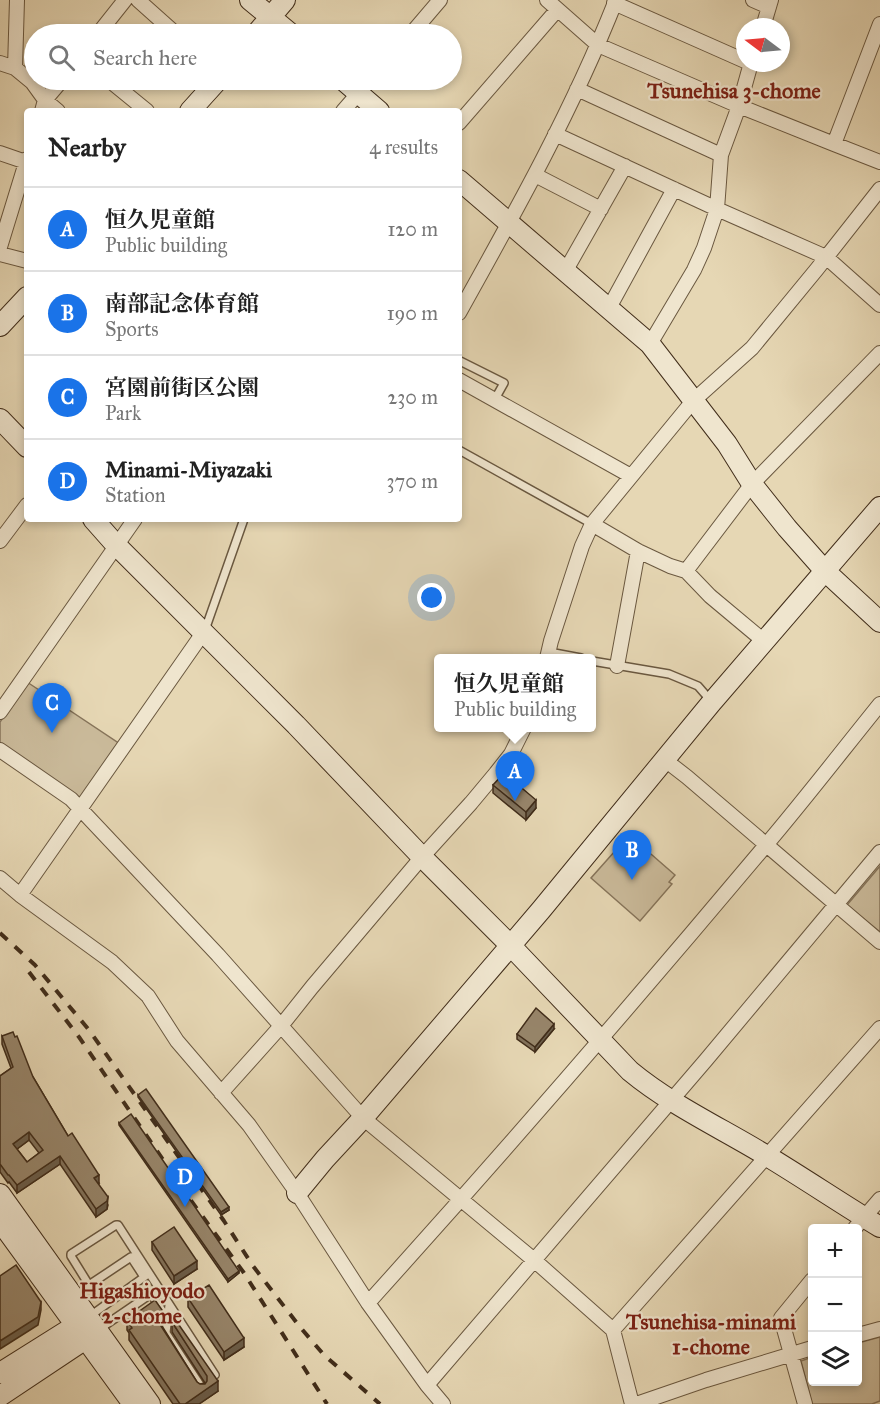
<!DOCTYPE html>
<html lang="en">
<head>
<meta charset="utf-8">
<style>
  :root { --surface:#fff; --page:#f2f2f2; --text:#222; --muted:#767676; --line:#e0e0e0; --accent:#1a73e8 }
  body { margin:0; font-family:"IM FELL Great Primer","Noto Serif JP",serif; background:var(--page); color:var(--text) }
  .controls { position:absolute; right:18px; bottom:18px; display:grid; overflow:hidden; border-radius:6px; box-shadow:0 3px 9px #0003 }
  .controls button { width:54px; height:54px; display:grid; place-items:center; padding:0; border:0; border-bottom:2px solid var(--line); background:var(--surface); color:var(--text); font:30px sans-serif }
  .compass { position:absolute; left:736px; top:18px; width:54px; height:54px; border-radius:50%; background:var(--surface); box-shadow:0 3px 9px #0003; rotate:286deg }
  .you { position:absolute; left:432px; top:598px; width:21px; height:21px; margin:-15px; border:4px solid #fff; border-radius:50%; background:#1a73e8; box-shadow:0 0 0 9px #1a73e833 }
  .badge { display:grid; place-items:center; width:39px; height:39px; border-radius:50%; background:var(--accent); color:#fff; font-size:20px; font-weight:700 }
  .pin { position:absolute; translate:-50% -50px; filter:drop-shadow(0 2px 3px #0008) }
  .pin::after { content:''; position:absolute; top:32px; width:21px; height:18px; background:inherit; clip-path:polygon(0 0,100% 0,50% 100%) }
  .popup { position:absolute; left:434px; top:654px; width:162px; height:78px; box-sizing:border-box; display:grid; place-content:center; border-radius:6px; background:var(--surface); filter:drop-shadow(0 2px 4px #0005); font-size:20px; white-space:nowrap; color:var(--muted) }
  .popup b { font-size:22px; color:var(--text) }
  .popup::after { content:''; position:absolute; left:50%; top:100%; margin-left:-12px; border:12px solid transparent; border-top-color:var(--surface) }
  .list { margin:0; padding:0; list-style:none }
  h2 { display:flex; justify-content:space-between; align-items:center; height:78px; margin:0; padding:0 24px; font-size:26px }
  h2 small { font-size:20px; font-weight:400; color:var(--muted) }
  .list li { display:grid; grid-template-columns:39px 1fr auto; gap:18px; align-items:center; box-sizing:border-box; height:84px; padding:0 24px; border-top:2px solid var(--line) }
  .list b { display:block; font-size:22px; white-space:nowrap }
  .list p { margin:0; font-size:20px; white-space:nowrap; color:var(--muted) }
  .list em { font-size:20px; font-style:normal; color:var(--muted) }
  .icon { flex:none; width:33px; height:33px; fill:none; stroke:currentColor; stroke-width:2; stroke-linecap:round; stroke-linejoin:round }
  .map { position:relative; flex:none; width:880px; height:1404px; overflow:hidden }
  .search { position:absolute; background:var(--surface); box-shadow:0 3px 9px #0003; left:24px; top:24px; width:438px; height:66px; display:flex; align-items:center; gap:15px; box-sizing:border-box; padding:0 21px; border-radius:33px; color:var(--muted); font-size:22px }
  .panel { position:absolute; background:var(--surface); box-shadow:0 3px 9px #0003; left:24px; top:108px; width:438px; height:414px; border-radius:6px }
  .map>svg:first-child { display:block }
  .green { fill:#caba9a; stroke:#86745a; stroke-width:1.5 }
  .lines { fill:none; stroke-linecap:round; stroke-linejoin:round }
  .lane-casing { stroke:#6a5840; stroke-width:10 }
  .street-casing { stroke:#6a5840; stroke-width:16 }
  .secondary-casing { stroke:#412d1a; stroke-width:22 }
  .lane { stroke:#efe5ce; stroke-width:7 }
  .street { stroke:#efe5ce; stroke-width:14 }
  .secondary { stroke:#efe5ce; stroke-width:20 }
  .rail { stroke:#412d1a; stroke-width:4; stroke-dasharray:10 10; stroke-linecap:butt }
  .wall { fill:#82725b; stroke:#412d1a; stroke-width:1.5; fill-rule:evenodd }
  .shaded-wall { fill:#6a5d4a; stroke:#412d1a; stroke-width:1.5 }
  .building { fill:#97856a; stroke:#412d1a; stroke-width:1.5; fill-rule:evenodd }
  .labels { text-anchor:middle; stroke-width:4.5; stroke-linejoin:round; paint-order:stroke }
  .neighbourhood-label { font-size:22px; font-weight:bold; fill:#7a1f14; stroke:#efe5ce }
</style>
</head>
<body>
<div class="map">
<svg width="880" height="1404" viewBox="0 0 880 1404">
  <rect width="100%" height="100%" fill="#e6d7b4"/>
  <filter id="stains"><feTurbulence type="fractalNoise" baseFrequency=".00333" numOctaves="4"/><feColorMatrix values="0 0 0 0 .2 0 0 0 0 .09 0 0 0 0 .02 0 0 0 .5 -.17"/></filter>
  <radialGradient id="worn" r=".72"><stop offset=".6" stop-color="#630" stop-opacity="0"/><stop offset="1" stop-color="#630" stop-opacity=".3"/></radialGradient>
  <path class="green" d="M27 682 120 744 84 797 79 799 0 745V722Z
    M636 841 675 875 669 882 672 884 640 921 591 878 623 842 630 848Z
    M880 866V932L847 905Z
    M880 1337V1401L872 1404H812L801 1361 812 1357V1382H858V1343Z"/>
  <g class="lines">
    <g class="lane-casing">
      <path id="lane" d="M459 362 460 361 504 383 495 399
        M459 450 592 524
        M205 630 244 519
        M549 652 581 658
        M592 661 669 674 698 686 711 701
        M144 1277 131 1257 89 1285 71 1256V1254L116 1225H118L215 1375
        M151 1294 167 1318
        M169 1305 166 1333 202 1388
        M90 1316 147 1275
        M98 1330 158 1289"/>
    </g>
    <g class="street-casing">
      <path id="street" d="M138 0 176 34
        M547 0 598 45 739 106 834 144 880 162
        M753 0 769 7
        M614 3 745 61
        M763 27 771 0
        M98 34 125 0
        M411 34 440 0
        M0 63 15 68 32 82 45 100 58 111
        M15 68 17 0
        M109 80 147 111
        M577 89 721 155
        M42 111 45 100 62 80
        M343 111 370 80
        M459 123 557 10
        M555 134 717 209 826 257 880 305
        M834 144 880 24
        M0 153 26 162
        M535 175 601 209
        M0 247 27 159
        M0 254 27 261
        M566 270 625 166
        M609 308 674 189
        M459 313C516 211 573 109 616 0
        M650 344 694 270 704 248 717 209 721 155 739 106 751 63
        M459 380 631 476
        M592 524 638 551 670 566 686 571 710 596 765 642
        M0 541 27 505
        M686 571 752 484 880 353
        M547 658 551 641 582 546 592 524 693 401 752 348 817 269 880 189
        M617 666 638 551
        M0 712 135 519
        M0 750 71 799 218 955 363 1118 534 1260 613 1330 632 1404
        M665 760 687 777 880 942
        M0 878 20 895 112 962 148 996 177 1041 249 1125 297 1193 368 1303 427 1385 443 1404
        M20 895 203 633
        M221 1093 281 1026 312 987 422 857 471 803 496 773 511 754 524 728
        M855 1228 880 1199
        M368 1303C503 1153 636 1000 766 845 805 799 842 751 880 704
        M613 1330 880 1028
        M858 1335 880 1329
        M427 1385 706 1060 880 852
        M636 1404 706 1380 812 1348
        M805 1404 781 1318 812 1280"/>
    </g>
    <g class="secondary-casing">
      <path id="secondary" d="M250 0 291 34
        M256 34 285 0
        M343 80 379 111
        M190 111 218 80
        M459 180 650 344 727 444 752 484 787 528 825 571 880 622
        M0 326 27 297
        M0 419 27 447
        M93 519 116 545 296 725 422 857 510 945 630 1071C671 1105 721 1128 767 1156 805 1179 842 1204 880 1227
        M297 1193 325 1159 363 1118 541 910 712 702 880 507
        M0 1194 150 1404
        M0 1221 133 1404
        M0 1373 86 1319
        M0 1396 96 1332"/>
    </g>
    <use href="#lane" class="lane"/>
    <use href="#street" class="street"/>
    <use href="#secondary" class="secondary"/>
    <path class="rail" d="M0 933 35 965 89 1030 224 1221 253 1266 300 1327 324 1355 380 1404
      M29 972 79 1037 192 1202 244 1273 327 1404"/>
  </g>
  <path class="wall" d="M493 785 536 808 526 820 493 793Z
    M554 1029 535 1052 517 1039V1034Z
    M2 1036 33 1077 68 1136 99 1183H98L108 1205 107 1209 96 1217 60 1164 17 1193 9 1182 8 1183 0 1172V1076L11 1068 2 1044ZM29 1140 39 1153 27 1162 17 1149Z
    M138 1095 229 1210 221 1215 138 1097Z
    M119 1123 239 1273 228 1282 119 1125Z
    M152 1242 197 1269 174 1284 152 1250Z
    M188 1298 244 1347 224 1360 188 1307Z
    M127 1320 162 1326 197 1382 200 1384 205 1383 172 1332V1322L218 1391 199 1404H173L129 1340V1333L127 1330Z"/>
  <path class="shaded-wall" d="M536 800V808L526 820V812Z
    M554 1024V1029L535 1052V1047Z
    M29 1132V1140L13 1152V1144Z
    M60 1156V1164L17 1193V1185Z
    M99 1175V1183L94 1186V1178Z
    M108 1197 107 1209 96 1217V1209Z
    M229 1207V1210L221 1215V1212Z
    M197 1261V1269L174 1284V1276Z
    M239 1271V1273L228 1282V1279Z
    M41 1302V1310L38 1325 0 1349V1341Z
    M244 1338V1347L224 1360V1352Z
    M218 1381V1391L199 1404H185Z"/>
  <path class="building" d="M504 773 536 800 526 812 493 785Z
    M536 1008 554 1024 535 1047 517 1034Z
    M13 1032 15 1037 17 1036 33 1077 68 1136 72 1133 99 1175 94 1178 108 1197 107 1201 96 1209 60 1156 17 1185 9 1175H8L0 1164V1076L13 1067 2 1036ZM29 1132 43 1150 27 1162 13 1144Z
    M146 1089 229 1207 221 1212 138 1095Z
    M131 1114 239 1271 228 1279 119 1123Z
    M174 1227 197 1261 174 1276 152 1242Z
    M16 1265 41 1302 38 1317 0 1341V1276Z
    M209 1285 244 1338 224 1352 188 1298Z
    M155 1300 162 1310 161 1326 197 1382 200 1384H205L207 1381V1376L172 1322V1315L218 1381 185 1404H180L129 1330 132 1328 127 1320Z"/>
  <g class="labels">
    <g class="neighbourhood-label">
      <text x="734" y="98">Tsunehisa 3-chome</text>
      <text x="142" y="1298">Higashioyodo<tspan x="142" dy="25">2-chome</tspan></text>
      <text x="711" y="1329">Tsunehisa-minami<tspan x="711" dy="25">1-chome</tspan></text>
    </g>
  </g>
  <rect width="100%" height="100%" filter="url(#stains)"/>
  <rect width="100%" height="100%" fill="url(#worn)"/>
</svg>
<div class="controls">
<button>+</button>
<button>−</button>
<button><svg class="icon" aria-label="layers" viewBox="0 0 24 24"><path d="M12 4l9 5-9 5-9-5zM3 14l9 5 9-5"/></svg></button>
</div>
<svg class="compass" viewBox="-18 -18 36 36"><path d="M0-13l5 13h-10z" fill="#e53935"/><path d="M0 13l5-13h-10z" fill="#767676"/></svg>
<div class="you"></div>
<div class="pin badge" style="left:515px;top:801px">A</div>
<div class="popup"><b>恒久児童館</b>Public building</div>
<div class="pin badge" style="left:632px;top:880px">B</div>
<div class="pin badge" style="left:52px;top:733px">C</div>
<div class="pin badge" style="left:185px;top:1207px">D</div>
<div class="search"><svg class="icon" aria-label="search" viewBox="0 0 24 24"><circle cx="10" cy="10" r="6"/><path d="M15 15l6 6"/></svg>Search here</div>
<section class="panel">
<h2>Nearby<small>4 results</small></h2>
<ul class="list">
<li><span class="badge">A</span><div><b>恒久児童館</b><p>Public building</p></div><em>120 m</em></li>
<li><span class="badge">B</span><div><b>南部記念体育館</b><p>Sports</p></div><em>190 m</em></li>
<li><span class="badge">C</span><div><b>宮園前街区公園</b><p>Park</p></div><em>230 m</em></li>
<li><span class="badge">D</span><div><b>Minami-Miyazaki</b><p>Station</p></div><em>370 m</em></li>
</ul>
</section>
</div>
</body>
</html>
